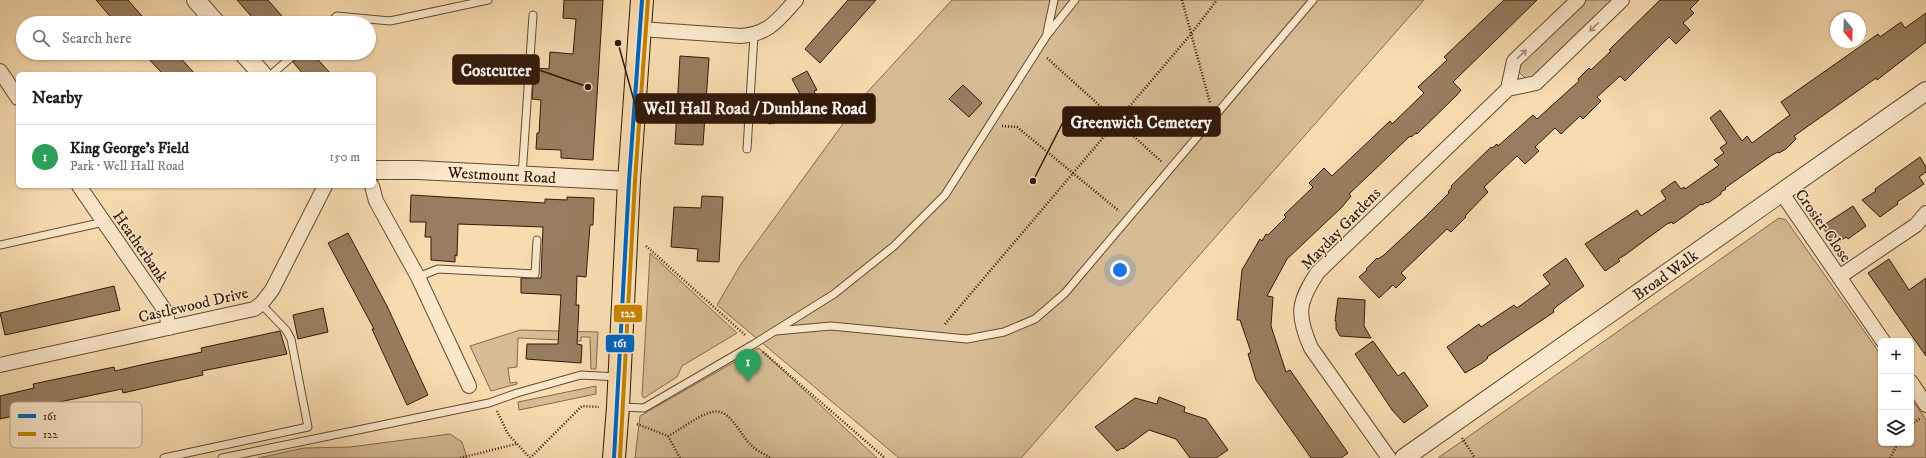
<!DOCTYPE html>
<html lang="en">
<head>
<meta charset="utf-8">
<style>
  :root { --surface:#fff; --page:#f2f2f2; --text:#202124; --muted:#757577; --line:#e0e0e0; --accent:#8f2418 }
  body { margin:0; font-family:"IM FELL DW Pica",serif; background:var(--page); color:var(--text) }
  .controls { position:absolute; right:12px; bottom:12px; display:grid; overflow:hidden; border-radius:6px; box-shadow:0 1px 3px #0004 }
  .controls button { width:36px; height:36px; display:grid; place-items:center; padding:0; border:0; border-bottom:1px solid var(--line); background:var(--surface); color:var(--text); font:20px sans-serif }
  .compass { position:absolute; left:1830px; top:12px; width:36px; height:36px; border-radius:50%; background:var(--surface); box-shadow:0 1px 3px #0004; rotate:161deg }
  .you { position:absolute; left:1120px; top:270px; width:14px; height:14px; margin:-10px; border:3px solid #fff; border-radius:50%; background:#1a73e8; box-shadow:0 0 0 6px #1a73e833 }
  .badge { display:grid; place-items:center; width:26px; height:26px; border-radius:50%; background:var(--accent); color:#fff; font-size:13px; font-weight:700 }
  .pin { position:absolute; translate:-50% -33px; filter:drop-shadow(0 1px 2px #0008) }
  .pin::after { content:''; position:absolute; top:21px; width:14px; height:12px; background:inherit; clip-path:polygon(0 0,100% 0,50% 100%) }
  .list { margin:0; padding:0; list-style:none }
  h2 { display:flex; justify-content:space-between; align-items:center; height:52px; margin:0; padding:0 16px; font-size:17px }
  h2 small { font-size:13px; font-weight:400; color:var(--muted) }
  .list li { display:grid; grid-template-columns:26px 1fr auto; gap:12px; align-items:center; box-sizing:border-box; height:64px; padding:0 16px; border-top:1px solid var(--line) }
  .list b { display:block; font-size:15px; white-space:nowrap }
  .list p { margin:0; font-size:13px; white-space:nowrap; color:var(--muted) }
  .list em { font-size:13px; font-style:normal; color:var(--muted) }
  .icon { flex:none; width:22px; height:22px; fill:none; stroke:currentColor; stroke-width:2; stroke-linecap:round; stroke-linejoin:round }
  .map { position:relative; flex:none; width:1926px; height:458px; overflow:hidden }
  .search { position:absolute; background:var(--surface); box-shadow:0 1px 3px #0004; left:16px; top:16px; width:360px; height:44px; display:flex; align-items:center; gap:10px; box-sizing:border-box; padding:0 14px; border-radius:22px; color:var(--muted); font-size:15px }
  .panel { position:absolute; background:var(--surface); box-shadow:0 1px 3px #0004; left:16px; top:72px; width:360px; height:116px; border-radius:6px }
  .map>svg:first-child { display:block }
  .green { fill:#d6bb94; stroke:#846a4e }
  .building { fill:#987e60; stroke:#311909 }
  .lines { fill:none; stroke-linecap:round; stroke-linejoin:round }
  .service-casing { stroke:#634a33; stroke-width:9 }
  .minor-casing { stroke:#634a33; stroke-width:16 }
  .tertiary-casing { stroke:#634a33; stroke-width:20 }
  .trunk-casing { stroke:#311909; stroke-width:24 }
  .path { stroke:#311909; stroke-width:2.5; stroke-dasharray:1 2; stroke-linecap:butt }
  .service { stroke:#fae8cc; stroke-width:7 }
  .minor { stroke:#fae8cc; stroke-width:14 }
  .tertiary { stroke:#fae8cc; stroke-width:18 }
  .trunk { stroke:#f8dcb0; stroke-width:22 }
  .bus-1-casing { stroke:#fae8cc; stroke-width:7 }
  .bus-2-casing { stroke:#fae8cc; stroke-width:7 }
  .bus-1 { stroke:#0065bd; stroke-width:4 }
  .bus-2 { stroke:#c68302; stroke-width:4 }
  .oneway { stroke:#a08b74 }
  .labels { text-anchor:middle; stroke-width:3; stroke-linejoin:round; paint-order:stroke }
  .street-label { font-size:16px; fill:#311909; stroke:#fae8cc }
  .key { fill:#fae8cc; stroke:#beaa92; stroke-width:1 }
  .key-label { font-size:11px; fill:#311909 }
  .leader { fill:none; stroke:#311909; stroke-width:1.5 }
  .callout-dot { fill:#311909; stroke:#fae8cc; stroke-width:1.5 }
  .callout { fill:#311909; stroke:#311909; stroke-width:1.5 }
  .callout-label { font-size:17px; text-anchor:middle; font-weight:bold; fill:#fff }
  .line-badge { stroke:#fae8cc; stroke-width:1.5 }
  .badge-label { font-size:11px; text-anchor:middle; font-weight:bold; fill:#fff }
</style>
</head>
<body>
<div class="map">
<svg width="1926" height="458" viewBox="0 0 1926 458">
  <rect width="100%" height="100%" fill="#f8dcb0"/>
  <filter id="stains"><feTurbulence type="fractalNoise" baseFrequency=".005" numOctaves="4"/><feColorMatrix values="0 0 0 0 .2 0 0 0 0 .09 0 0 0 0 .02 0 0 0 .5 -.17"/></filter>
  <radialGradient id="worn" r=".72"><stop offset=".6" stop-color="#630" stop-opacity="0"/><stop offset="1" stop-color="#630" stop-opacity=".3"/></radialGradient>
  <path class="green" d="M952 0H1424L1021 458H899L717 305 741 264 861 99Z
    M1586 0H1613L1533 77 1529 78H1525L1519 72 1520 63Z
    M1779 218 1786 220 1881 355V443H1911V398L1926 420V458H1438Z
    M650 253 737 333 682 366 677 377 644 398 642 396Z
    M520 330 598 332 596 369H591L590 337H581V341L518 338 517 367 508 368 510 383 517 382V384L491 391 470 346Z
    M759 348 877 458H635L640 416Z
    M596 386V394L519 410 518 402Z
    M450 434 462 442 467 458H258L304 448 350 447Z"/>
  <path class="building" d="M96 0H128L148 23H116Z
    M237 0H268L288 23H257Z
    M564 0H603L593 160 561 158V150L536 149 537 133H539L541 100 532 99 534 68 549 69 550 52 573 54 576 19 563 18Z
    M848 0H876L820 63 805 49Z
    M1504 0H1537L1453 82 1461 90 1457 95 1417 134 1416 133 1411 137 1410 136 1349 194 1351 196 1342 207 1287 259 1267 296 1273 297 1271 326 1286 372 1290 370 1348 453 1341 458H1311L1256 380 1248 354 1251 352 1240 320H1237L1242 270 1260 239 1262 241 1266 234 1268 235 1286 217 1284 215 1313 187 1309 183 1324 168 1332 176 1390 121 1392 124 1424 93 1418 87 1447 60 1444 57Z
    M1660 0H1699L1690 9 1694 13 1683 23 1690 30 1676 44 1669 37 1625 81 1620 76 1597 97 1601 101 1583 119 1580 116 1561 134 1555 128 1535 147 1539 151 1525 164 1517 156 1484 187 1488 192 1465 216 1466 217 1451 232 1447 229 1401 273 1406 278 1396 288 1393 285 1379 298 1359 277 1367 270 1366 269 1377 258 1378 259 1384 255 1425 217 1449 193 1448 192 1452 187 1451 186 1491 147 1492 148 1497 144 1498 146 1533 115 1537 119 1579 81 1578 79 1589 68 1591 70 1611 51 1609 50Z
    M1926 13V42L1877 80 1876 78 1794 136 1796 139 1786 149 1779 153 1778 152 1772 155 1725 188 1726 189 1721 192V194L1708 203 1707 202 1702 205 1701 204 1673 224 1672 222 1667 224 1625 255 1618 259 1620 261 1605 271 1585 244 1637 210 1641 216 1666 199 1661 191 1675 181 1681 189 1684 187 1685 189 1719 165 1714 160 1724 153 1720 148 1727 143 1710 118 1720 110 1742 141 1747 136 1752 143 1790 115 1781 102 1878 34 1880 37 1901 22 1905 28Z
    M143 53H176L195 74H163Z
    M301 53H312L331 74H303L293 62Z
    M680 56 709 58 703 145 675 144Z
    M807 71 817 90 814 91 820 103 807 109 810 116 796 123 794 119 769 124 764 101 800 94 792 79Z
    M963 85 982 103 969 117 949 99Z
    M1920 157 1926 167V172L1919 177 1924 184 1897 202 1898 204 1880 217 1862 200 1876 191 1875 189Z
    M411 195 545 203V199L567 200V197L594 198 593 225H590L586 277 577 276 576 305H579L577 344 582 345 581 363 526 359 527 344H558L561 295 521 293V278H541L543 227 458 224 457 256 455 255V262L431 260V237H425L426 222H410Z
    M702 196 723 197 719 262 697 261 698 249 671 247 674 207 701 208Z
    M1853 206 1866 226 1848 239 1846 237 1835 245 1822 226Z
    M348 233 387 306 428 395 407 405 372 329H374L328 243Z
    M1566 258 1584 286 1557 306 1553 310 1554 312 1487 357 1488 358 1482 363 1465 373 1447 347 1479 324 1481 327 1514 305 1517 308 1550 284 1543 275Z
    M1889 259 1909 290 1926 278V356L1868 273Z
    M114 286 120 310 5 335 0 313Z
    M1338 298 1365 300 1364 326 1371 338 1340 336 1336 329V321H1335Z
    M323 308 328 332 298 339 293 315Z
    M280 331 287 354 202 371 203 375 136 390 123 393 122 389 35 407 36 411 0 419V396L34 388 33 384 114 367 115 371 145 364 202 352 201 348Z
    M1373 341 1398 376 1404 372 1428 406 1404 423 1392 410 1355 354Z
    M1159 397 1185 407 1184 412 1206 419 1228 450 1216 458H1190L1176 439 1149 430 1123 449 1122 448 1117 451 1095 427 1135 398 1157 404Z"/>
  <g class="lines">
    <g class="service-casing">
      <path id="service" d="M329 23 337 16 390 21 488 0
        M1047 33 1054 0
        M272 74 296 53
        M747 149 754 35
        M522 176 533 15
        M0 245 104 222
        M418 277 438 269 535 274 537 240
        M776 331 831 326 967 339 1004 332 1035 319 1065 293 1313 0
        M621 407 644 408 754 344 834 294 894 246 945 195 1047 35 1075 0
        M164 458 308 427 291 339 286 330 261 304
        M222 458 489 403 517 393 581 375 618 377"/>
    </g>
    <g class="minor-casing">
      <path id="minor" d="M640 29 741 36C769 34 778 20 796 0
        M0 71 18 98
        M1508 89 1536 83 1622 0
        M79 186 166 312 169 328
        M372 186 376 201 418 277 469 386
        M1781 192 1883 341
        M1839 277 1916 225 1926 213
        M0 365 254 309 261 304 272 290 325 186
        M1911 382 1926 405
        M1389 458 1311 348C1296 314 1298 302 1318 272L1508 89 1514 61 1578 0"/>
    </g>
    <g class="tertiary-casing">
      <g id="tertiary">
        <path d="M196 0 216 23"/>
        <path d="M243 53 262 74"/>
        <path id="s1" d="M374 170H418L629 181"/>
        <path id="s2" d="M1404 458 1926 91"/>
      </g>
    </g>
    <g class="trunk-casing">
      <path id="trunk" d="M614 458 618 407 629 181 642 0"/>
    </g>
    <path class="path" d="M1182 0 1210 103
      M1047 58 1162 162
      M1002 126 1017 127 1119 211
      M646 246 745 335
      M945 324 1191 34 1217 0
      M763 352 885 458
      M497 411 508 434 530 458
      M637 424 668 436C682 429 694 418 709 413 729 405 738 432 750 444 755 450 764 454 771 458
      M1911 424 1921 418
      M668 436 680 458
      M1462 438 1475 458
      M460 458 516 444
      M530 458 582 406 599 407
      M1890 458 1898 443"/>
    <use href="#service" class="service"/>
    <use href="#minor" class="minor"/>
    <use href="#tertiary" class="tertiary"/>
    <use href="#trunk" class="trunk"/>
    <g class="bus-1-casing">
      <path id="bus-1" d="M614 458 629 181 642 0"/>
    </g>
    <g class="bus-2-casing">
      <path id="bus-2" d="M620 458 635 181 648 0"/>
    </g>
    <use href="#bus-1" class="bus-1"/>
    <use href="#bus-2" class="bus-2"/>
  </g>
  <defs><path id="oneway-shaft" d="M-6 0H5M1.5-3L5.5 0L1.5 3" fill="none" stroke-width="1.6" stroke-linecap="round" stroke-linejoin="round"/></defs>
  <g class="oneway">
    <use href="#oneway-shaft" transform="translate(1594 27) rotate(136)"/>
    <use href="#oneway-shaft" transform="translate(1522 54) rotate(-44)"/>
  </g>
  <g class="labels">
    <g class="street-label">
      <text dy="6" stroke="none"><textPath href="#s1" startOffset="128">Westmount Road</textPath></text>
      <text transform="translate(1824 225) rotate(55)" y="6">Crosier Close</text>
      <text transform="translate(1340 228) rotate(-46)" y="6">Mayday Gardens</text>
      <text transform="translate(141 246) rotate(55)" y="6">Heatherbank</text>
      <text dy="6" stroke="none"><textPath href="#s2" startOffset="319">Broad Walk</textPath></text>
      <text transform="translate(193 304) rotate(-13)" y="6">Castlewood Drive</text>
    </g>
  </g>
  <rect x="10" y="402" width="132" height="46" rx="6" class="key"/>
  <rect x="18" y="414" width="18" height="4" fill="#0065bd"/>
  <rect x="18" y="432" width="18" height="4" fill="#c68302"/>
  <g class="key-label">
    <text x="43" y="420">161</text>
    <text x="43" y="438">122</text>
  </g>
  <path class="leader" d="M588 87L539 70M618 43L636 108M1033 181L1063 122"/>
  <g class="callout-dot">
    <circle cx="588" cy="87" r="4"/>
    <circle cx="618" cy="43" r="4"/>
    <circle cx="1033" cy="181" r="4"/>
  </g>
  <g class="callout">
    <rect x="453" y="55" width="86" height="29" rx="4"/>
    <rect x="636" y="94" width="239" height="29" rx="4"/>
    <rect x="1063" y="107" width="157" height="29" rx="4"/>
  </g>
  <g class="callout-label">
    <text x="496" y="76">Costcutter</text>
    <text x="755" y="114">Well Hall Road / Dunblane Road</text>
    <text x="1141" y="128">Greenwich Cemetery</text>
  </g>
  <g class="line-badge">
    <rect x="613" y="304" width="30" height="19" rx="4" fill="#c68302"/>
    <rect x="605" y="334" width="30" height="19" rx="4" fill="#0065bd"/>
  </g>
  <g class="badge-label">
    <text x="628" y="317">122</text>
    <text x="620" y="347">161</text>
  </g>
  <rect width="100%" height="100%" filter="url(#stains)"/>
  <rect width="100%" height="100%" fill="url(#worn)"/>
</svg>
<div class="controls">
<button>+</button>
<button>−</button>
<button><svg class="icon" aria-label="layers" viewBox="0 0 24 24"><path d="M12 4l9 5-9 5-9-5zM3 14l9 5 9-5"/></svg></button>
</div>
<svg class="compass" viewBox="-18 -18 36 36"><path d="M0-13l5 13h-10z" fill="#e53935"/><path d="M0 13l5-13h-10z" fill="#757577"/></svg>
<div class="you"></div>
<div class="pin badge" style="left:748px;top:382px;background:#2e9e5b">1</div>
<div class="search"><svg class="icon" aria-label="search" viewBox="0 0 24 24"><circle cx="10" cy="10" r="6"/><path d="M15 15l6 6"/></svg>Search here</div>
<section class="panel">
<h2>Nearby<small></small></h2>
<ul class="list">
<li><span class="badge" style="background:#2e9e5b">1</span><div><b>King George's Field</b><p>Park · Well Hall Road</p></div><em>150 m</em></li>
</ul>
</section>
</div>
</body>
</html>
